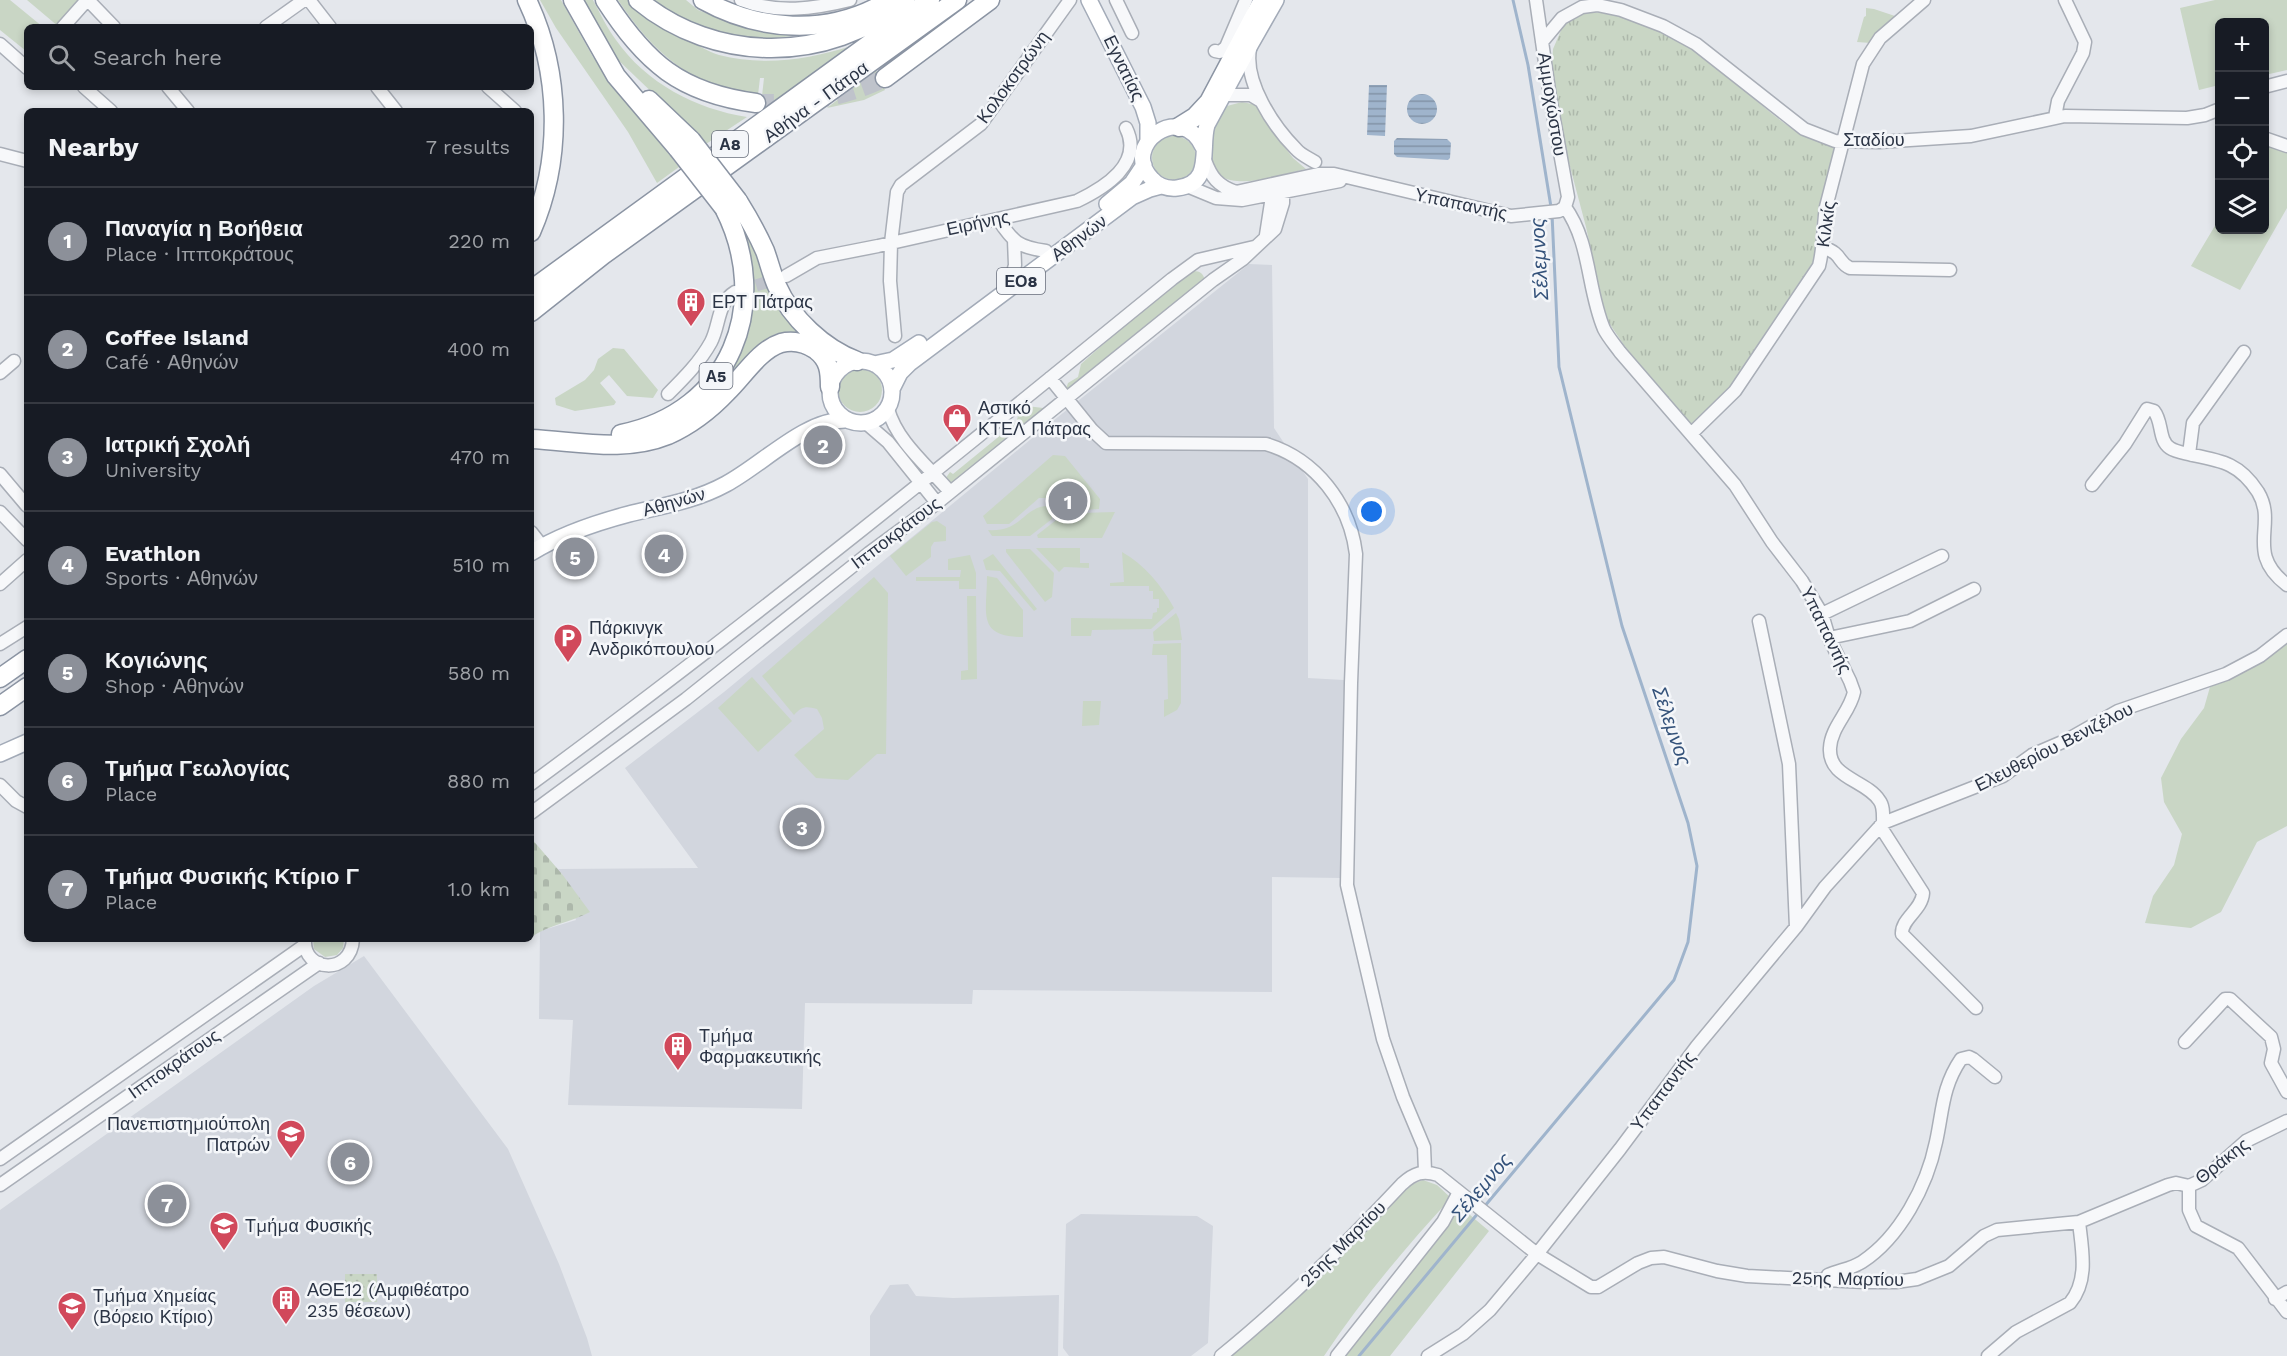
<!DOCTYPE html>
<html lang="en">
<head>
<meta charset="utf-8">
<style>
  :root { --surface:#171b24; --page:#20242c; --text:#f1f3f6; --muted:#9ea1a6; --line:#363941; --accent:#8c9099 }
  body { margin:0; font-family:"Work Sans",sans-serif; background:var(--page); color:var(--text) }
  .controls { position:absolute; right:18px; top:18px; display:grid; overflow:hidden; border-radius:9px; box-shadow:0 3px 9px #0003 }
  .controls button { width:54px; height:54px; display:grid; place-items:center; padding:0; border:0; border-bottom:2px solid var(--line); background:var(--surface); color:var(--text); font:30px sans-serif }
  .you { position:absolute; left:1372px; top:512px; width:21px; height:21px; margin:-15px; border:4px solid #fff; border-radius:50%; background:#1a73e8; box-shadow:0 0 0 9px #1a73e833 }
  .badge { display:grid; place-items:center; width:39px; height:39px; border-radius:50%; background:var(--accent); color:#fff; font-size:20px; font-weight:700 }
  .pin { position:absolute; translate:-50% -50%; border:3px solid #fff; box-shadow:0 2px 6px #0006 }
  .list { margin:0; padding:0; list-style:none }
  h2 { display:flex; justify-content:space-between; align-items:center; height:78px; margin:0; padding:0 24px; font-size:26px }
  h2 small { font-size:20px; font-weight:400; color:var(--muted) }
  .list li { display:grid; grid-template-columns:39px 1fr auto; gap:18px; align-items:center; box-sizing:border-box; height:108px; padding:0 24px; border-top:2px solid var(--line) }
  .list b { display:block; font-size:22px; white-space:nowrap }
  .list p { margin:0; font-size:20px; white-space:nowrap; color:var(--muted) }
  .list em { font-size:20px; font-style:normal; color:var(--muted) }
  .icon { flex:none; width:33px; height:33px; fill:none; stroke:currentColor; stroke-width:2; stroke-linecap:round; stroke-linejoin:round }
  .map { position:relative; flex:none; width:2287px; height:1356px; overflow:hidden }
  .search { position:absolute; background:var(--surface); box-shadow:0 3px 9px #0003; left:24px; top:24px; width:510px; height:66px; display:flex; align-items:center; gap:15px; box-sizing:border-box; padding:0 21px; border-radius:9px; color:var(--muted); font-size:22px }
  .panel { position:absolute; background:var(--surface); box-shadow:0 3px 9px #0003; left:24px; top:108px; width:510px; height:834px; border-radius:9px }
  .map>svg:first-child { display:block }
  .built { fill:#d2d6de }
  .grass { fill:#c9d6c5 }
  .cemetery { fill:url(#cemetery-stones) }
  .park { fill:url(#park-tufts) }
  .garden { fill:url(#garden-dots) }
  .water { fill:url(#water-rules) }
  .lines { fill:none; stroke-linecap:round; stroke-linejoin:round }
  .stream { stroke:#9fb4cc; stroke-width:3 }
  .minor-tunnel { stroke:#bfc3cb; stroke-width:12; stroke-dasharray:12 6; stroke-linecap:butt }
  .highway-tunnel { stroke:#bfc3cb; stroke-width:18; stroke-dasharray:18 9; stroke-linecap:butt }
  .minor-casing { stroke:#a9aeb7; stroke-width:15 }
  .major-casing { stroke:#a3abb8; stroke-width:18 }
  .highway-casing { stroke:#8b94a3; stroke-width:21 }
  .minor { stroke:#f7f8fa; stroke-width:12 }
  .major { stroke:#fff; stroke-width:15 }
  .highway { stroke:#fff; stroke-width:18 }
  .highway-bridge-casing { stroke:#8b94a3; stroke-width:21; stroke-linecap:butt }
  .highway-bridge { stroke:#fff; stroke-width:18 }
  .labels { text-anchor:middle; stroke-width:5; stroke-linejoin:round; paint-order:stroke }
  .shield { fill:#f4f6f9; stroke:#676e7b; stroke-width:1.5 }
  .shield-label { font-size:16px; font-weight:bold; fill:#2b3445 }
  .street-label { font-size:18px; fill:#2b3445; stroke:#f4f6f9 }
  .poi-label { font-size:18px; fill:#2b3445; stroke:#f4f6f9; text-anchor:start }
  .water-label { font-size:20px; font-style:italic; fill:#34527a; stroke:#f4f6f9 }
</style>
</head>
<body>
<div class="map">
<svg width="2287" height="1356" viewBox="0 0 2287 1356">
  <defs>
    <pattern id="cemetery-stones" width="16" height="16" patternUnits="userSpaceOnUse" patternTransform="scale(1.5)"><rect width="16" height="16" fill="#c9d6c5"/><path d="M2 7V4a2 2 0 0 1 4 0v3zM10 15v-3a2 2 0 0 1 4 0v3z" fill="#adb8ab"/></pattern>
    <pattern id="park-tufts" width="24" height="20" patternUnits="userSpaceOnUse" patternTransform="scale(1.5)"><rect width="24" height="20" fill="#c9d6c5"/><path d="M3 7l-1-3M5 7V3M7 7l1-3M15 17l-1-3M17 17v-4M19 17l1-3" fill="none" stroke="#adb8ab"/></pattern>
    <pattern id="garden-dots" width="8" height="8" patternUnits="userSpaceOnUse" patternTransform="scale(1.5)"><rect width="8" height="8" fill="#c9d6c5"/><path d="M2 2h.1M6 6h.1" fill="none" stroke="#adb8ab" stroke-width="1.8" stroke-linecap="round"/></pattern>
    <pattern id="water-rules" width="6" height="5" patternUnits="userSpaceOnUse" patternTransform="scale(1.5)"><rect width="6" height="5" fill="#9fb4cc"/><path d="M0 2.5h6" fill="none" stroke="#8293a7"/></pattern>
  </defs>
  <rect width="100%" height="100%" fill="#e4e7ec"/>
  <path class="built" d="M1249 264 1272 265 1274 428 1308 479V678L1344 680 1341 878 1272 877V992L973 990 972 1004 805 1003 802 1109 568 1105 573 1020 539 1019 540 931 576 920 562 874 558 869 698 868 625 768 724 692 1053 421Z
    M364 956 508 1149 559 1264 587 1338 592 1356H0V1210L314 986Z
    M1081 1214 1197 1216 1213 1226 1208 1343 1191 1356H1069L1063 1348 1066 1224Z
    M908 1284 916 1296 953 1298 1059 1295 1058 1356H870V1316L890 1285Z"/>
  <path class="grass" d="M0 0H10L43 27H27L26 51 0 30Z
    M27 0H81L59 27Z
    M540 0H561L593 57 679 167 657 183 628 132 556 28Z
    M583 0H593C600 13 607 28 616 40 646 83 696 109 747 117L706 144 615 57Z
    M618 0H630C647 19 667 31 690 41 699 46 709 52 719 55 763 66 808 60 851 46L760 114 764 78H760L758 95C694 91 651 50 618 0Z
    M646 0H686L698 10 740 26 774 31 825 32 759 40 720 35 685 24Z
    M2215 0H2287V70L2265 75 2264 22H2220L2219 85 2199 90 2180 8Z
    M1866 8 1874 9 1898 17 1871 43 1857 42 1864 17 1866 16Z
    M876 70 885 90 864 100 827 108Z
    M1242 102 1252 104 1259 108 1274 133 1293 158 1306 169C1281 174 1220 198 1210 161 1207 150 1212 132 1213 120L1227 106Z
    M1152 158a22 22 0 1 1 44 0a22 22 0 1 1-44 0Z
    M2268 139 2287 148V208L2240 290 2191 266 2219 219 2220 230H2264L2265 145Z
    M741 222 805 335C769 321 751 355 726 376 731 369 737 361 741 353 758 320 756 255 741 222Z
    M1193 271C1201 271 1203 274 1205 280L1068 390 1066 389 1068 383 1078 377 1081 364 1116 333Z
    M613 348 624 349 658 390 653 398 627 396 609 375 600 383 616 402 614 405 575 411 556 405 555 398 585 380 594 370 598 359Z
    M838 390a22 22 0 1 1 44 0a22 22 0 1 1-44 0Z
    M1027 406 1043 408V410L953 484 950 485 945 479 950 472 953 474 1013 425 1017 420 1019 411Z
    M1053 455 1065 456 1100 499 1099 509 1084 510 1086 496 1076 487C1064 486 1053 488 1047 498H1039L1009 524H987L983 516Z
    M1048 506 1052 509V519L1030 536H992L988 530C1021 533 1024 506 1048 506Z
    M1080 513 1115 512 1102 538H1038L1037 535 1060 517 1073 518Z
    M937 521 946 527V541L934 542 931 547V557L906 576 890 556 932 522Z
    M1036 548H1080V563H1089V568L1064 567 1059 572Z
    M1006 549H1030L1054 573 1052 597 1045 602 1006 552Z
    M1122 552C1144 564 1162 586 1174 608L1151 629 1092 630 1091 636H1071V618L1152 619 1153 613 1157 612V608H1159V599H1153V591H1149V586H1110V583L1124 582Z
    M993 554 1037 609 1034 611 1000 571 986 570 983 560Z
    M970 555 976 573V589H959V581H916V577H960L961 570H948V559Z
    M987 576 997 578 1023 610V637C976 637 987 613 987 576Z
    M874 577 888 593 886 754H877L848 780 816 778 794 755 824 729 822 718 817 709C806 706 802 706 794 715L762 676Z
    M967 596H976L977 679 961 680V671L968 670Z
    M1176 613 1179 619 1182 640 1154 641 1153 632Z
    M2287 638V826L2257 842 2221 912 2191 928 2145 923 2153 896 2174 865 2182 834 2164 802 2161 778 2181 739 2204 708 2210 687 2256 663Z
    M1181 643V703L1177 710 1164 717V700L1168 699 1167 655H1152L1153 644Z
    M752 677 792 721 758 752 718 708Z
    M1083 701H1101L1099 725 1082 726Z
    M313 939H344L343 948 337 955 325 957 314 949Z
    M1423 1180 1437 1185 1451 1198C1405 1248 1362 1299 1324 1356H1228L1341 1257 1410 1185Z
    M1457 1204 1489 1231 1390 1356H1343Z"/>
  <path class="cemetery" d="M531 838 562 874 590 912C571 922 549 925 531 937Z"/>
  <path class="park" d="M1592 12C1638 14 1685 40 1720 68 1761 102 1782 132 1836 148 1827 182 1811 221 1817 256L1729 388 1691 424 1626 348 1609 323 1604 309 1586 227 1568 159 1552 66 1553 49 1562 28 1572 18 1580 14Z"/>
  <path class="garden" d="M345 1274H377V1302H345Z"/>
  <path class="water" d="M1369 85H1387L1385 136 1367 135Z
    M1407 109a15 15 0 1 1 30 0a15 15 0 1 1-30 0Z
    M1397 138 1447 139 1451 143 1450 158 1448 160 1397 157 1394 154V141Z"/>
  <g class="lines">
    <path class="stream" d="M1513 0 1528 65 1551 207
      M1484 1207 1674 980 1688 942 1697 866 1688 823 1622 626 1559 367 1552 214
      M1359 1356 1479 1212"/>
    <path class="minor-tunnel" d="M739 291 780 278"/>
    <path class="highway-tunnel" d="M756 103C803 104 843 98 885 78"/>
    <g class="minor-casing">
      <path id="minor" d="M88 0 114 27
        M309 0 330 27
        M741 0C777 14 814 9 850 0
        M1116 0 1132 33
        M1536 0 1550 97 1568 197 1565 207
        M63 27 87 0
        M266 27 304 0
        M1542 42 1562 18 1582 7 1597 5 1621 10 1663 26 1696 44 1804 129 1835 141 1879 142 1971 136 2065 116 2187 118 2205 115 2220 109
        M0 44 27 68
        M1250 49C1244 82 1273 126 1296 149 1301 155 1309 158 1315 162
        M1215 51 1220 52 1226 47 1246 0
        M84 87 111 111
        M168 87 188 111
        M377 87 396 111
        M488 87 515 111
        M2264 87 2287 81
        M1224 95H1251L1261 101
        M2055 117 2058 101 2083 53 2085 42 2065 0
        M2264 138 2287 146
        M0 154 27 161
        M1205 160C1211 177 1218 186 1236 192L1318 174H1334L1511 216 1559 211 1565 207C1591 243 1587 289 1604 329 1608 337 1615 345 1620 352L1735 485 1772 542 1802 581 1822 614 1829 638 1850 681 1854 692C1850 712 1831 727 1830 748 1828 778 1866 780 1879 800 1884 806 1883 815 1883 823L1825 887 1796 927 1697 1046 1620 1149 1537 1254 1490 1310 1463 1334 1428 1356
        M1187 186 1216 198 1242 200 1340 181
        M998 219C1013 242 1018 247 1046 251
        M1266 235 1273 190
        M1824 248C1842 253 1838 263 1850 268L1950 270
        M786 276 817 258 878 246 1077 201C1104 188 1144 164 1126 128
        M1012 276 1015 265 1014 240
        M895 336 890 281 891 243 897 192 901 185 981 124 1070 0
        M0 373 14 361
        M1050 378 1092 430 1106 443 1266 444C1316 459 1350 504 1356 554L1351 683 1347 885 1383 1039 1403 1097 1424 1147 1425 1171
        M668 394C684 378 700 362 711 342 720 325 717 303 735 292
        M888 409C897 442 928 466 950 492
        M866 423 888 442 937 503
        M1692 433 1735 391 1819 266C1824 246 1823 227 1826 207L1863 64 1880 38 1924 0
        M2189 454 2193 423 2244 352
        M0 474 27 506
        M2092 485 2125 444 2147 409 2154 411C2163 422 2158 440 2170 448 2176 452 2185 453 2192 455 2223 461 2240 464 2258 492 2278 525 2244 552 2287 585
        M0 512 27 540
        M531 532 542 546
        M0 584 27 560
        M1822 614 1942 556
        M1759 621 1789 764 1796 927
        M1829 638 1910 621 1974 589
        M0 644 27 627
        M531 784C750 623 961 451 1172 279L1198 260 1254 247
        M0 785 16 801 27 807
        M531 813 686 699 869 553 937 503 1213 280 1243 259 1275 229 1283 203V193L1276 184
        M1883 823 2003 776 2032 755 2067 740 2118 711 2226 674 2260 656 2287 635
        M1880 826 1923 893C1922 910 1901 919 1902 934L1976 1008
        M305 940C303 972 351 976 353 939
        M2185 1042 2225 999H2230L2271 1037 2274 1049 2271 1063 2287 1092
        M0 1159 305 945
        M0 1185 319 963
        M2189 1186V1210L2196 1226 2238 1248 2287 1312
        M2189 1186 2202 1180 2246 1141 2287 1121
        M1828 1275C1839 1270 1851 1269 1862 1262 1900 1237 1927 1186 1936 1142 1943 1110 1942 1087 1961 1059L1969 1057 1973 1059 1995 1077
        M2275 1299 2287 1292
        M1221 1356C1286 1303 1345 1245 1402 1184 1414 1173 1423 1170 1438 1175L1537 1254 1591 1287H1598L1638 1263 1651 1258 1664 1257 1717 1271 1747 1276 1864 1282H1896L1917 1279 1949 1266 1984 1236 1997 1230 2079 1222 2168 1185 2176 1183 2189 1186
        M1337 1356 1443 1222 1459 1192
        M1988 1356 2016 1332 2070 1303C2089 1280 2082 1250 2079 1222"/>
    </g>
    <g class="major-casing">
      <path id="major" d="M1089 0 1143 107 1148 123V140
        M1203 147C1181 100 1119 146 1152 179 1158 186 1168 189 1177 188 1214 184 1200 148 1207 125L1252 42 1276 0
        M1107 204 1132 183 1144 165
        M830 392a31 31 0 1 1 62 0a31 31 0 1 1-62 0Z
        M874 364 893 360 919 343
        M892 389 900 373 910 363 1132 197 1150 189 1161 186
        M531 553C561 534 595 523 629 514 662 506 695 501 726 484 762 465 804 420 845 420
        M0 754 27 742"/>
    </g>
    <g class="highway-casing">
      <path id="highway" d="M527 0C561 72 563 159 531 232
        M573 0 616 76 678 149
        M605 0C646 63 680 93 756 103
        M638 0C715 64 828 64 905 0
        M703 0C759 31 826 36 883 4
        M885 78 990 0
        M649 100 691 140
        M1179 127 1195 117 1209 102 1263 0
        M738 201C748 217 757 233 765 251 769 262 772 275 777 286 791 318 824 349 857 361
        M531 290 930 0
        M531 312 603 255 957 0
        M621 434C731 412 773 304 724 208
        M531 439C576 441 624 453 668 435 690 425 710 410 727 392 743 377 759 350 781 343 793 340 806 343 816 350 829 360 830 371 830 387
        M0 678 27 659
        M0 706 27 687"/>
    </g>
    <use href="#minor" class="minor"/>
    <use href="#major" class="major"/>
    <use href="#highway" class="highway"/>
    <g class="highway-bridge-casing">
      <path id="highway-bridge" d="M691 140 738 201
        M678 149 724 208"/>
    </g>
    <use href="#highway-bridge" class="highway-bridge"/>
  </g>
  <defs>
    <g id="building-pin" transform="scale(1.5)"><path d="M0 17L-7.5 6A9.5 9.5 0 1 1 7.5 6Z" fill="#d1495b" stroke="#f4f6f9"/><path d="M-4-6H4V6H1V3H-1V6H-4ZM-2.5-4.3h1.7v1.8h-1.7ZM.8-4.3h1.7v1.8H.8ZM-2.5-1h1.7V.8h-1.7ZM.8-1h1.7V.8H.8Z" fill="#fff"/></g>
    <g id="shop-pin" transform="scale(1.5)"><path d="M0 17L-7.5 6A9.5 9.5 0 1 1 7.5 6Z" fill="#d1495b" stroke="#f4f6f9"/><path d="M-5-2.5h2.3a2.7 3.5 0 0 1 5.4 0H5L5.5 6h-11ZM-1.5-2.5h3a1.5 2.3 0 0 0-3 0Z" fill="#fff"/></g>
    <g id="parking-pin" transform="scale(1.5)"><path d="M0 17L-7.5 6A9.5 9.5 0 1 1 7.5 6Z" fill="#d1495b" stroke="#f4f6f9"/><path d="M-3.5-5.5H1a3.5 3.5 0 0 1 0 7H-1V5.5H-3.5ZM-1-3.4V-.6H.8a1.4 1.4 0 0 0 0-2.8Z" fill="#fff"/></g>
    <g id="university-pin" transform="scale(1.5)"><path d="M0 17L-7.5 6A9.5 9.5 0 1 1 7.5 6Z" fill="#d1495b" stroke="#f4f6f9"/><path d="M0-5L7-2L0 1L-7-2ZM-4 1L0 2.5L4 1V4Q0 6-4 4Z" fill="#fff"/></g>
  </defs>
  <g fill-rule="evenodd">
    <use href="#building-pin" x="691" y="302"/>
    <use href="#shop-pin" x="957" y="418"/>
    <use href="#parking-pin" x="568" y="638"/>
    <use href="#building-pin" x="678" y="1046"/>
    <use href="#university-pin" x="291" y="1134"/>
    <use href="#university-pin" x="224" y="1226"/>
    <use href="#building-pin" x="286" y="1300"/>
    <use href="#university-pin" x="72" y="1306"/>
  </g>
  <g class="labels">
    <g class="shield">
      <rect x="712" y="131" width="36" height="26" rx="4.5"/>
      <rect x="997" y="268" width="48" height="26" rx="4.5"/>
      <rect x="699.5" y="363" width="33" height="26" rx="4.5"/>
    </g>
    <g class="shield-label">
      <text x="730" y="150">Α8</text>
      <text x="1021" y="287">ΕΟ8</text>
      <text x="716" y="382">Α5</text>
    </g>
    <g class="street-label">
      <text transform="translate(1124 68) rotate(64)" y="6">Εγνατίας</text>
      <text transform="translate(1013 77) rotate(-54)" y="6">Κολοκοτρώνη</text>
      <text transform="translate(816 102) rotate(-36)" y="6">Αθήνα - Πάτρα</text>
      <text transform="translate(1552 104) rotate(81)" y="6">Αμμοχώστου</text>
      <text x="1874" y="146">Σταδίου</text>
      <text transform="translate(1461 204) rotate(12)" y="6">Υπαπαντής</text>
      <text transform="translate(978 223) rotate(-12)" y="6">Ειρήνης</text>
      <text transform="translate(1826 224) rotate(-82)" y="6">Κιλκίς</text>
      <text transform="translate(1079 238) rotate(-37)" y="6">Αθηνών</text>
      <text transform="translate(674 502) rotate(-16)" y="6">Αθηνών</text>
      <text transform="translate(896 533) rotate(-37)" y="6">Ιπποκράτους</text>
      <text transform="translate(1826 630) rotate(64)" y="6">Υπαπαντής</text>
      <text transform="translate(2054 747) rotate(-27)" y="6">Ελευθερίου Βενιζέλου</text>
      <text transform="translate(174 1064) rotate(-35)" y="6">Ιπποκράτους</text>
      <text transform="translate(1663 1091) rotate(-53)" y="6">Υπαπαντής</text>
      <text transform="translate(2222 1161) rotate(-38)" y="6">Θράκης</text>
      <text transform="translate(1343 1244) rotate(-45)" y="6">25ης Μαρτίου</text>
      <text transform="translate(1848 1279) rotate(1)" y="6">25ης Μαρτίου</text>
    </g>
    <g class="poi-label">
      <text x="712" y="308">ΕΡΤ Πάτρας</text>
      <text x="978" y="414">Αστικό<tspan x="978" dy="21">ΚΤΕΛ Πάτρας</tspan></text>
      <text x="589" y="634">Πάρκινγκ<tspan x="589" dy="21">Ανδρικόπουλου</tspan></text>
      <text x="699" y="1042">Τμήμα<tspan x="699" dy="21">Φαρμακευτικής</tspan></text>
      <text x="270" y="1130" text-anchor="end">Πανεπιστημιούπολη<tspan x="270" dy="21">Πατρών</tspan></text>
      <text x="245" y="1232">Τμήμα Φυσικής</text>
      <text x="307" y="1296">ΑΘΕ12 (Αμφιθέατρο<tspan x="307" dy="21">235 θέσεων)</tspan></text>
      <text x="93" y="1302">Τμήμα Xημείας<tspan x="93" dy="21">(Βόρειο Κτίριο)</tspan></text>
    </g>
    <g class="water-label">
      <text transform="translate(1539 259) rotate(-93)" y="7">Σέλεμνος</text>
      <text transform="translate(1672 726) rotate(71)" y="7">Σέλεμνος</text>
      <text transform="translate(1481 1187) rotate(-50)" y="7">Σέλεμνος</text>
    </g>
  </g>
</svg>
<div class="controls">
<button>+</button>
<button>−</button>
<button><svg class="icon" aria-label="locate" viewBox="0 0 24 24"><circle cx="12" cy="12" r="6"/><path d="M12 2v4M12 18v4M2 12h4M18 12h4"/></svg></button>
<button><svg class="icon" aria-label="layers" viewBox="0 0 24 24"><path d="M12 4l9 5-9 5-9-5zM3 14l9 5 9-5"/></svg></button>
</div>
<div class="you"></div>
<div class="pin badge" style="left:1068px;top:501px">1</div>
<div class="pin badge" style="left:823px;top:445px">2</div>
<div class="pin badge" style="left:802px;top:827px">3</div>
<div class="pin badge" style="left:664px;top:554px">4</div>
<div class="pin badge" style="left:575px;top:557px">5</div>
<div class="pin badge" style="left:350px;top:1162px">6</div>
<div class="pin badge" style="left:167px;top:1204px">7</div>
<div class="search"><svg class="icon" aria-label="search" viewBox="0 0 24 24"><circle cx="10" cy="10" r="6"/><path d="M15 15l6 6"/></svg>Search here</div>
<section class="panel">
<h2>Nearby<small>7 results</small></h2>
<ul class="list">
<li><span class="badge">1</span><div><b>Παναγία η Βοήθεια</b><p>Place · Ιπποκράτους</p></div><em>220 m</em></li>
<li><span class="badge">2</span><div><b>Coffee Island</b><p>Café · Αθηνών</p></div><em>400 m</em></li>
<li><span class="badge">3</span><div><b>Ιατρική Σχολή</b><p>University</p></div><em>470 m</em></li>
<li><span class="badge">4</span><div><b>Evathlon</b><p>Sports · Αθηνών</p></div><em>510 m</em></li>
<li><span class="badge">5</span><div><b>Κογιώνης</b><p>Shop · Αθηνών</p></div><em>580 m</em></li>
<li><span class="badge">6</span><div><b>Τμήμα Γεωλογίας</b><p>Place</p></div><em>880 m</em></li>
<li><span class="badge">7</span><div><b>Τμήμα Φυσικής Κτίριο Γ</b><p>Place</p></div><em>1.0 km</em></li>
</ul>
</section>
</div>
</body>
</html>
